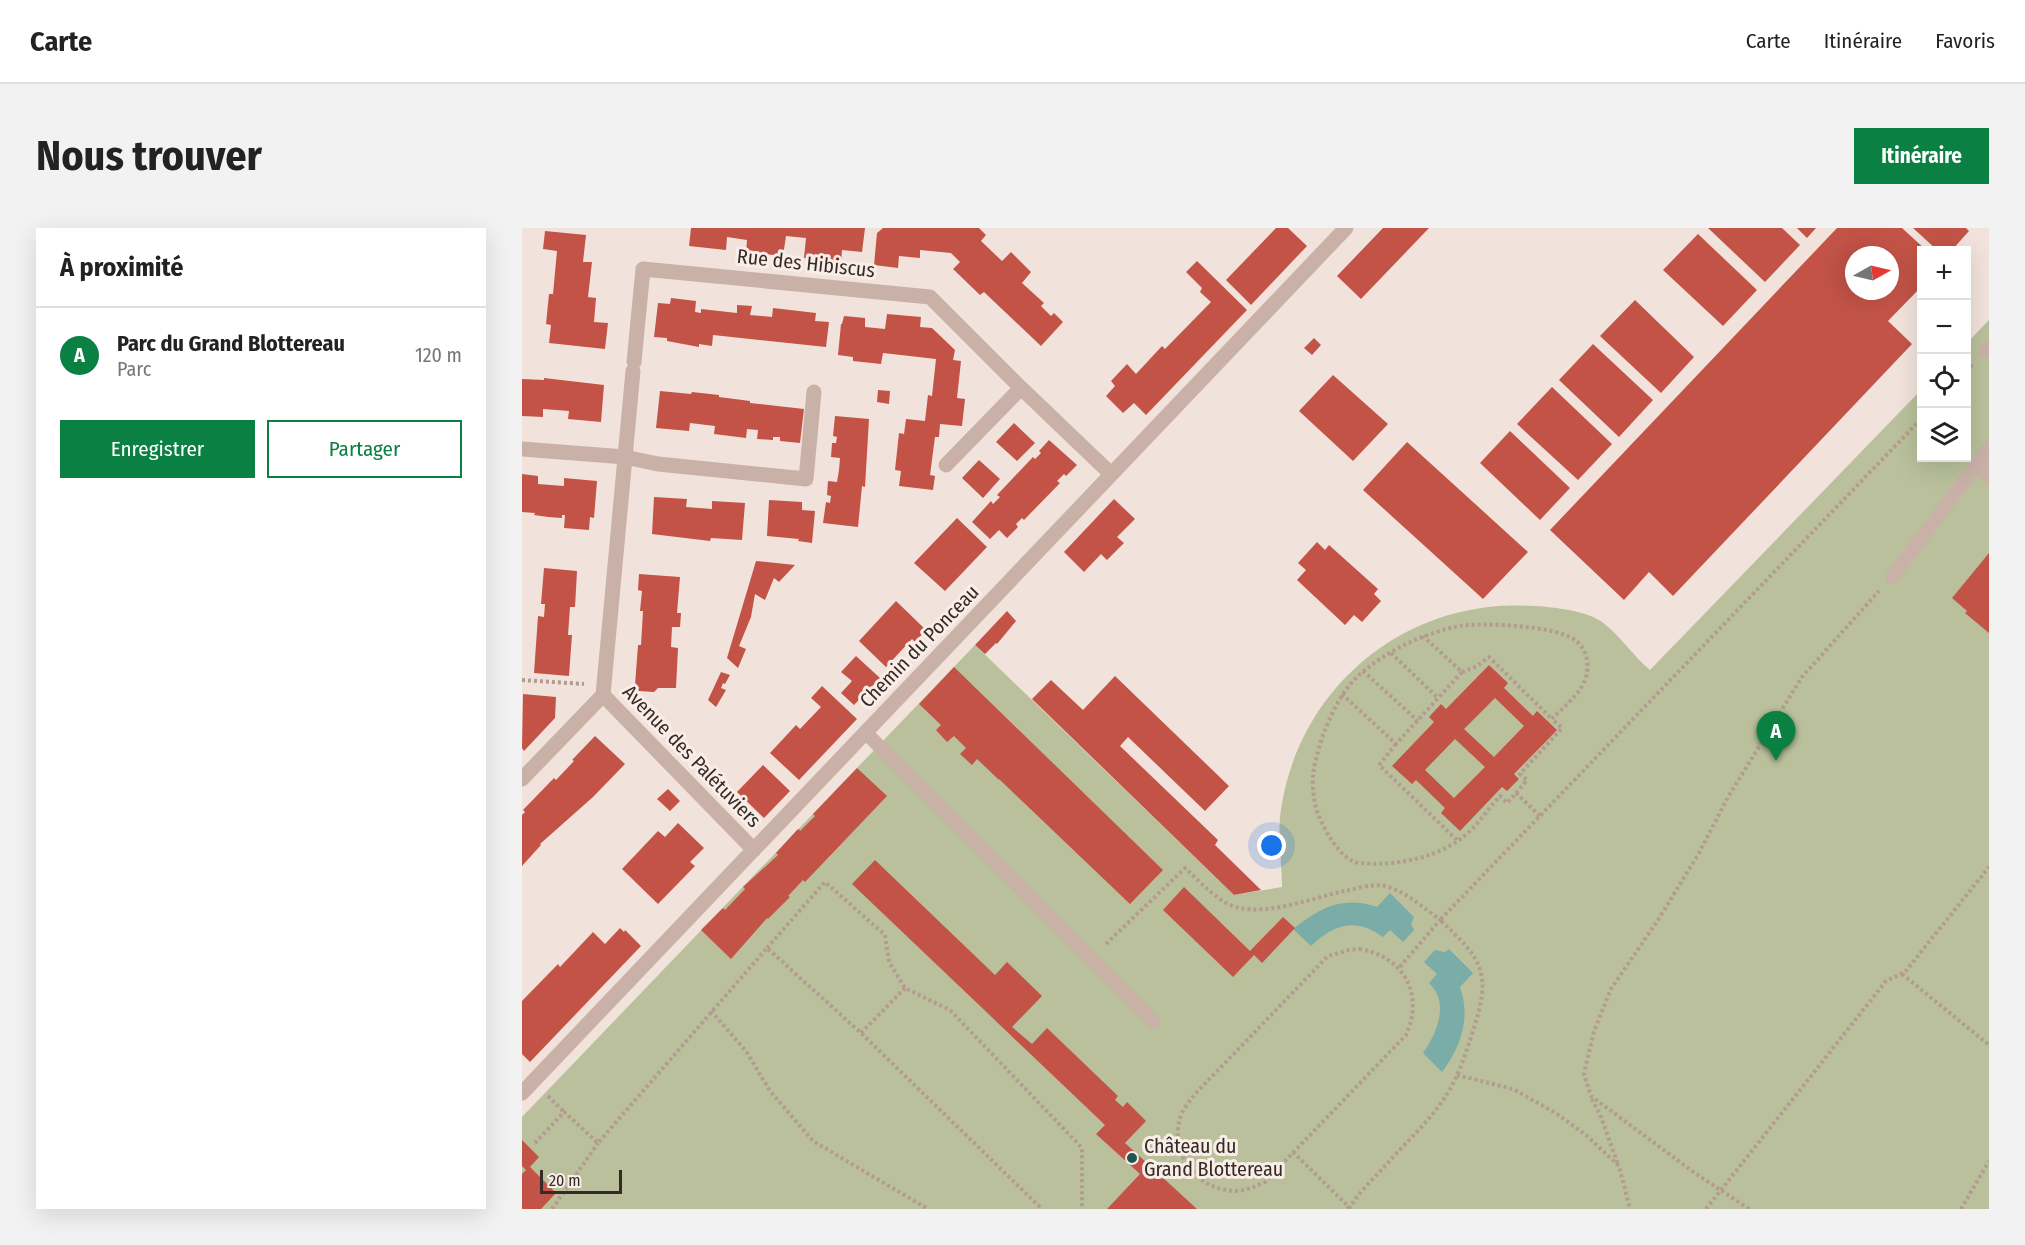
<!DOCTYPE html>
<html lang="fr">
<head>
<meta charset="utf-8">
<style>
  :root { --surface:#fff; --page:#f2f2f2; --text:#222; --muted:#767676; --line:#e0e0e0; --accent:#0b8043 }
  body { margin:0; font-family:"Fira Sans Condensed",sans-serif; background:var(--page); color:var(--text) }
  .controls { position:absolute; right:18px; top:18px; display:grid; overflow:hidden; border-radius:0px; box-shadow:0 6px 24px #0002 }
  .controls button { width:54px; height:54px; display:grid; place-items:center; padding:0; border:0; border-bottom:2px solid var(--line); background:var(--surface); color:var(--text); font:30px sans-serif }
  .compass { position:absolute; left:1323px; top:18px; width:54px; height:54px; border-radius:50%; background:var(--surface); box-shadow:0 6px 24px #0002; rotate:82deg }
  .scale { position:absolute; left:18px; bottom:15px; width:82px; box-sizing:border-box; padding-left:6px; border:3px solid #352a27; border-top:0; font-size:16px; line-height:21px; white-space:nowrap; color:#352a27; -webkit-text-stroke:4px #f9eee7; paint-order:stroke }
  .you { position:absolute; left:750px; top:618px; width:21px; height:21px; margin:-15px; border:4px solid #fff; border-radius:50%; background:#1a73e8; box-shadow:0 0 0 9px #1a73e833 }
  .badge { display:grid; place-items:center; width:39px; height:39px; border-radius:50%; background:var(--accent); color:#fff; font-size:20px; font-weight:700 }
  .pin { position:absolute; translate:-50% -50px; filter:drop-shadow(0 2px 3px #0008) }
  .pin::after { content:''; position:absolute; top:32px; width:21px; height:18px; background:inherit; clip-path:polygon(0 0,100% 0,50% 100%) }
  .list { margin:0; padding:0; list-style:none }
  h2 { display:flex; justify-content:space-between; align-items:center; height:78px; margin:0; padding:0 24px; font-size:26px }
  h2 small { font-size:20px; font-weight:400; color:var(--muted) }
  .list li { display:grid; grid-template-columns:39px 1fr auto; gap:18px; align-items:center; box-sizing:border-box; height:96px; padding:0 24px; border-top:2px solid var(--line) }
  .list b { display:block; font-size:22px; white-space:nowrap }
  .list p { margin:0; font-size:20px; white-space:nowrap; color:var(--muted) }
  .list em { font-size:20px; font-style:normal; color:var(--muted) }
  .actions { display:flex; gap:12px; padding:18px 24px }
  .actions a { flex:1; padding:14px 0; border:2px solid var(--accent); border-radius:0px; text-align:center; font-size:21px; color:var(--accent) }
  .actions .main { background:var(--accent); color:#fff }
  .icon { flex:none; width:33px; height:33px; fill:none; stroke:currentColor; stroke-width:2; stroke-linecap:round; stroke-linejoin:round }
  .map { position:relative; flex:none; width:1467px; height:981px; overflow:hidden; border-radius:0px }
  header { display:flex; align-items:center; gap:36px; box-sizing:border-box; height:84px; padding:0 30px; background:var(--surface); border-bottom:2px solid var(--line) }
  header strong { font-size:28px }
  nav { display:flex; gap:33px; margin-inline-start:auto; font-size:21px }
  .intro { display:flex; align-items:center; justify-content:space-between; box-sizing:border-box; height:144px; padding:0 36px }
  h1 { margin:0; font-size:42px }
  .button { padding:15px 27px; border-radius:0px; background:var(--accent); color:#fff; font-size:21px; font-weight:700 }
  main { display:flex; gap:36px; padding:0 36px }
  aside { flex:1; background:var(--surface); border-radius:0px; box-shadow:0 6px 24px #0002 }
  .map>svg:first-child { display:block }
  .green { fill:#b9c09b }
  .water { fill:#7aada8 }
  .building { fill:#c35347; fill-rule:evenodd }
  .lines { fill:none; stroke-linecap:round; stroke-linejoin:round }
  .path { stroke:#b49b91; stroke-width:4; stroke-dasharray:3 3; stroke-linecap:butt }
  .service { stroke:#c9b1a7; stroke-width:14 }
  .minor { stroke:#c9b1a7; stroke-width:15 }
  .poi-dot { fill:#1e5651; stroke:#f9eee7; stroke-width:2 }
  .labels { text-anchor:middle; stroke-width:6; stroke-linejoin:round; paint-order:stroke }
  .street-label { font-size:20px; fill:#352a27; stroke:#f9eee7 }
  .poi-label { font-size:20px; fill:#352a27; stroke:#f9eee7; text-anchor:start }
</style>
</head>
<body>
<header>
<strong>Carte</strong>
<nav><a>Carte</a><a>Itinéraire</a><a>Favoris</a></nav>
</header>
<div class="intro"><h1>Nous trouver</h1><a class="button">Itinéraire</a></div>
<main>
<aside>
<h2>À proximité<small></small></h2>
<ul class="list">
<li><span class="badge">A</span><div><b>Parc du Grand Blottereau</b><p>Parc</p></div><em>120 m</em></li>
</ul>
<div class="actions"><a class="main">Enregistrer</a><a>Partager</a></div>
</aside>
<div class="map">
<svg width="1467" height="981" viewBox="0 0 1467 981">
  <rect width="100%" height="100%" fill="#f1e3db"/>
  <path class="green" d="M1467 92V981H0V889L453 417 712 667 760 659C760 633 755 607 759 581 776 470 865 386 977 378 1003 376 1059 379 1080 394 1098 407 1111 428 1128 442L1399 162 1400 230H1444L1445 115Z"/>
  <path class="water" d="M868 665 892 689 889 696 892 702 881 714 868 702 861 709C833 689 812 696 789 718L771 701C798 680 820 667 855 679Z
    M927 721 951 745 938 759C949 790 939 819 920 844L901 825C915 805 928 775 907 755L915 746 902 734 913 722 923 724Z"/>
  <path class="building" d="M169 0H343L340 24 320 22 319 34 282 30 284 10 264 8 261 28 224 24 225 12 205 9 204 22 167 18Z
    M361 0H457L464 7 459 13 480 33 489 24 509 44 500 55 522 75 519 78 529 88 532 85 541 94 519 118 462 64 458 67 431 41 438 34 429 25 398 22V30L377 28 376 40 352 37 355 5Z
    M754 0H766L785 18 729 77 704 52Z
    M861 0H907L839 71 815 48Z
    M1186 0H1260L1278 17 1243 54Z
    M1275 0H1294L1285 10Z
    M1315 0H1380L1404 22H1400V58L1366 93 1390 116 1151 368 1127 344 1102 372 1028 302ZM1332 27H1368V63H1332Z
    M1391 0H1444L1447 3 1430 22H1415Z
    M23 3 64 7 61 34H70L66 69 74 70 72 94 86 95 83 121 27 115 29 97 24 96 27 66H31L35 23 21 21Z
    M1176 6 1235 62 1201 98 1141 42Z
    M675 33 725 82 624 187 612 175 601 185 584 168 593 158 589 153 605 136 614 146 640 118 643 121 689 74 678 64 680 60 664 44Z
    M149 70 174 73 173 84 179 85V81L215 85V77L230 78 228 87 250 89 251 80 294 85 293 93 307 94 304 119 191 107 190 118 177 116V119L145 113V110L132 109 136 75 148 76Z
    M1113 72 1172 129 1139 165 1078 108Z
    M365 86 399 89 398 99 410 100 433 122 431 132 439 133 435 170 443 171 440 198 418 196 417 209H413L408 247 413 248 411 262 377 258 379 243 373 242 377 205 382 206 384 191 403 193 406 167 410 168 414 131 361 125 359 136 331 133V129L316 127 319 96H320L322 88 343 90V99L363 101Z
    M792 110 799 117 790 127 782 120Z
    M1071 116 1131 172 1097 209 1037 152Z
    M811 147 866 196 831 233 777 183Z
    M22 150 82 157 79 194 46 191 47 183 21 181V189L0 188V151L22 152Z
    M1030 159 1090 216 1056 252 995 196Z
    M356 162 368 163 367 176 355 174Z
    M138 163 169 166 170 164 197 167V169L228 173V175L282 181 278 215 258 213V209H251V212L235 211 236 202 225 201 224 210 192 206 193 198 168 195 167 203 134 200Z
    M313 188 347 191 343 259 340 258 336 299 301 295 304 274 308 275 309 268 305 267 306 253 315 254 317 242 318 230 309 229 310 215H314L315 209 311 208Z
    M492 195 513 215 495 233 474 214Z
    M988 203 1048 260 1018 292 958 235Z
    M527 212 555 237 544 248 542 246 535 253 538 255 502 292 500 290 494 296 496 299 485 310 477 302 468 311 450 294 469 273 471 276 478 269 475 267 511 229 513 231 519 225 517 223Z
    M885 214 1006 324 961 371 841 262Z
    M457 232 478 251 461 270 440 250Z
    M0 246 16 248V256L42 258V250L75 253 72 290 68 289 67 302 42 300 43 287H40V290L26 289 12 287 13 285 0 284Z
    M132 269 165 271 164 279 190 281V273L223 275 220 312 189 310 188 313 130 306Z
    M592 271 613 291 595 309 602 315 585 332 579 326 562 344 542 324Z
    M247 272 280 274V282L293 283 290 315 276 313 277 311 245 308Z
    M435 290 465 319 423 363 392 335Z
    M795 314 803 322 807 317 856 361 852 366 859 373 840 394 832 387 823 397 775 352 784 342 776 335Z
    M1467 325V405L1443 385 1445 383 1430 370Z
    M234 333 273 337 257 354 252 350 243 372 233 366 229 389 217 418 224 421 216 440 205 430Z
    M22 340 55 343 53 379H48L46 407H50L47 448 12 445 16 388 22 389 23 376H19Z
    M117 346 158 349 155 385H159L158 399H150L149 419 156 420 154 460H136L132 464 117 463 113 457 116 417H119L121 383H118L120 363 116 362Z
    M374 373 404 402 393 414 390 411 364 439 337 413Z
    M485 383 494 393 475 416 474 415 463 426 453 417Z
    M334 428 358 450 332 477 319 465 330 453 319 444Z
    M967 437 986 455 982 460 1011 488 1015 483 1035 502 992 546 997 551 985 563 980 559 938 603 919 585 923 580 894 552 890 556 870 538 912 494 907 489 919 476 924 481ZM973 470 1002 498 972 529 942 501ZM933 511 963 539 932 570 903 542Z
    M432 439 641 642 608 676 477 551V552L455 531 450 537 438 526 444 520 432 508 425 514 414 502 419 497 397 476Z
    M199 444 208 447 203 456 201 455 199 460 204 462 194 479 186 472Z
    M593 448 707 558 683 583 606 509 598 518 696 612 693 617 739 662 712 667 510 471 529 452 561 482Z
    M300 458 335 491 277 552 248 525 274 497 278 501 299 479 289 470Z
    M1 466 34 469 33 490 2 523 0 520Z
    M73 508 103 536 71 569 18 616 19 617 0 638V587L3 584 1 582 32 550 34 552 52 533 50 532Z
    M241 537 268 563 242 590 215 564Z
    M335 540 365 568 283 654 281 652 266 668 268 669 246 691 245 690 209 731 179 702 201 680 203 682 223 661 221 659 256 627 254 625 275 602 277 601 278 603 293 588 291 586Z
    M146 561 158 573 148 583 135 571Z
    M156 595 182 620 168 634 173 638 136 676 100 641 136 603 143 609Z
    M353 632 473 747 485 734 520 768 490 799 510 816 525 800 596 868 593 872 601 879 605 874 624 893 603 915 675 981H585L618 946 574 906 583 897 330 656Z
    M662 659 728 723 761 689 773 700 740 735 732 727 711 749 641 682Z
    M98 700 102 704 103 702 119 718 8 834 0 826V773L36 736 38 739 71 704 83 716Z
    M0 912 17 929 8 939 34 965 19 981H0V946L4 942 0 938Z"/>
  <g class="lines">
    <path class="path" d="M1444 143 1451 136
      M869 425 916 470
      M841 443 896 493
      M940 444 955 438 967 429 1030 491
      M0 452 62 456
      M820 466 874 516 940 444 901 408
      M874 516 857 537 935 612
      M994 565 1005 552 998 546 1040 500 1030 491C1042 478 1063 463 1065 444 1067 432 1063 419 1053 412 1035 398 960 394 937 398 904 405 870 420 843 442 822 458 809 485 800 510 792 536 788 550 793 576 797 594 818 634 838 635 872 638 913 631 941 609 955 598 966 581 978 568L985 575 994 565 1018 588
      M584 716 663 640C675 651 687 664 701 673 732 694 789 670 822 663 835 661 851 655 863 658 883 663 902 680 918 692L877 740
      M245 720 303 654 363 707 367 734 383 760 428 782 560 920V981
      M837 721C881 728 903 766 884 807L743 954C734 958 726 962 716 963 677 964 647 928 658 890 660 882 668 873 673 866L806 728 827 722Z
      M1380 746 1467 817
      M189 783 224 823 248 863 291 913 406 981
      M339 805 383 760
      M935 847 991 861 1032 884 1064 907 1097 938 1108 981
      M26 868 42 884
      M1070 871 1079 889 1096 936
      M13 915 42 884 76 915 245 720 339 805 520 981
      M771 924 827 979 825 981
      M30 981 76 915
      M827 981C836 965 852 950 865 936 885 913 909 892 925 866 937 847 944 825 951 803 970 745 961 732 918 692L1400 190
      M1184 981 1364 753 1383 744 1467 639
      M1227 981 1170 943 1069 868 1062 846 1072 803 1089 761 1136 692 1177 625 1206 569 1280 449 1357 363
      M1439 981 1467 933"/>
    <path class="service" d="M1464 123 1467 120
      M1455 236 1467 248
      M1370 349 1467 220
      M344 505 631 793"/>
    <path class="minor" d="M112 134 121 41 408 69 499 160 589 246
      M111 143 81 467 232 622
      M0 221 103 229 136 236 284 251 292 164
      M424 237 499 160
      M0 551 81 467
      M0 865 824 0"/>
  </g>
  <circle class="poi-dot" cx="610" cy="930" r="6"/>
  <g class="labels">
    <g class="street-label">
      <text transform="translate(284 35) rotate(6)" y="7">Rue des Hibiscus</text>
      <text transform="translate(397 418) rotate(-46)" y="7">Chemin du Ponceau</text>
      <text transform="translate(170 528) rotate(46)" y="7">Avenue des Palétuviers</text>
    </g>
    <g class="poi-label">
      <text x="622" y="925">Château du<tspan x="622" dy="23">Grand Blottereau</tspan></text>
    </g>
  </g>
</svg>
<div class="controls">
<button>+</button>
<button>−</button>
<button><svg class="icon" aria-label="locate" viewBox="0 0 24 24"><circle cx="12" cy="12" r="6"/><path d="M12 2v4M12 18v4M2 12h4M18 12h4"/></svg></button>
<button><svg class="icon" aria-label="layers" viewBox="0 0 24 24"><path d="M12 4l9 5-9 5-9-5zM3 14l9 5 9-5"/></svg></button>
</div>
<svg class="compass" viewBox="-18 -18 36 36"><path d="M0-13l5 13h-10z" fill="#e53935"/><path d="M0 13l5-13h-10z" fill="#767676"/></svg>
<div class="scale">20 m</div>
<div class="you"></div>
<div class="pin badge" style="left:1254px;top:533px">A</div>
</div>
</main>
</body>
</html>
